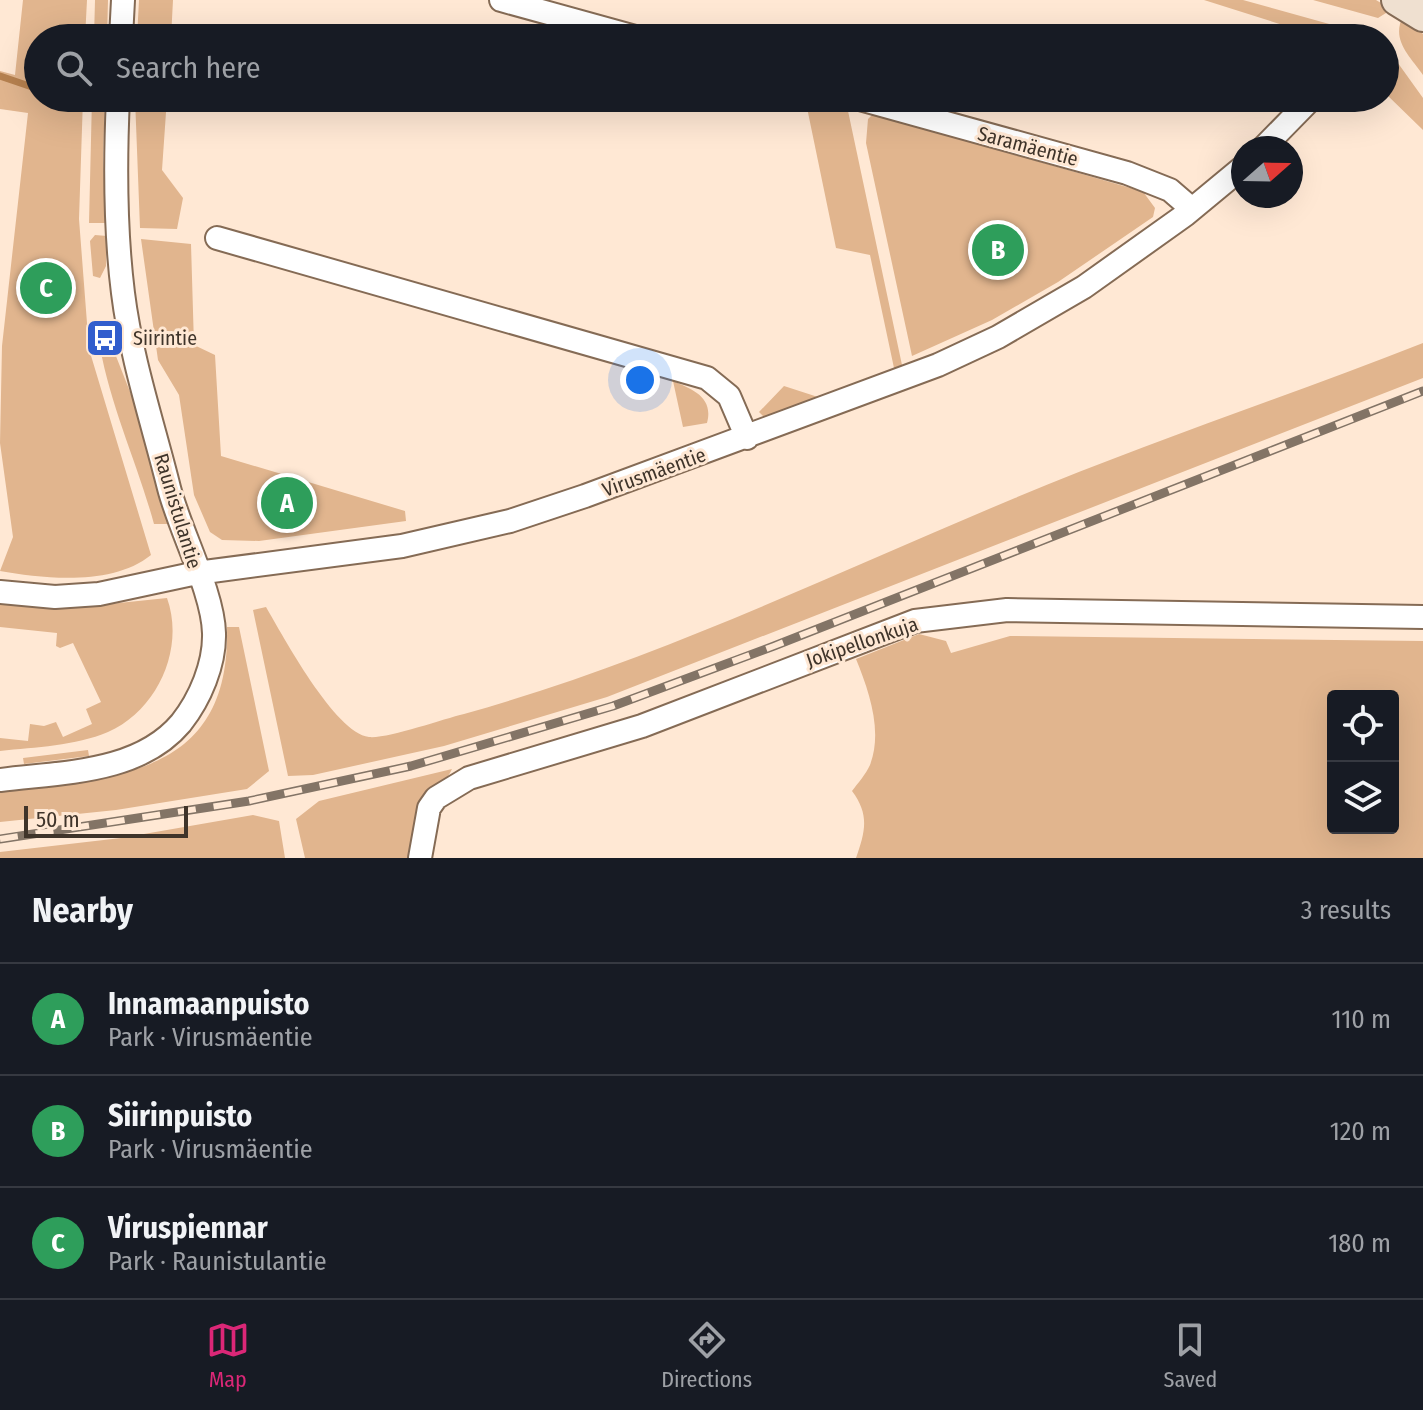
<!DOCTYPE html>
<html lang="en">
<head>
<meta charset="utf-8">
<style>
  :root { --surface:#171b24; --page:#20242c; --text:#f1f3f6; --muted:#9ea1a6; --line:#363941; --accent:#db2777 }
  body { margin:0; font-family:"Fira Sans Condensed",sans-serif; background:var(--page); color:var(--text) }
  .controls { position:absolute; right:24px; bottom:24px; display:grid; overflow:hidden; border-radius:8px; box-shadow:0 8px 32px #0002 }
  .controls button { width:72px; height:72px; display:grid; place-items:center; padding:0; border:0; border-bottom:2px solid var(--line); background:var(--surface); color:var(--text); font:40px sans-serif }
  .compass { position:absolute; left:1231px; top:136px; width:72px; height:72px; border-radius:50%; background:var(--surface); box-shadow:0 8px 32px #0002; rotate:70deg }
  .scale { position:absolute; left:24px; bottom:20px; width:164px; box-sizing:border-box; padding-left:8px; border:4px solid #3f342a; border-top:0; font-size:22px; line-height:28px; white-space:nowrap; color:#3f342a; -webkit-text-stroke:6px #ffe8d4; paint-order:stroke }
  .you { position:absolute; left:640px; top:380px; width:28px; height:28px; margin:-20px; border:6px solid #fff; border-radius:50%; background:#1a73e8; box-shadow:0 0 0 12px #1a73e833 }
  .badge { display:grid; place-items:center; width:52px; height:52px; border-radius:50%; background:var(--accent); color:#fff; font-size:26px; font-weight:700 }
  .pin { position:absolute; translate:-50% -50%; border:4px solid #fff; box-shadow:0 2px 8px #0006 }
  .list { margin:0; padding:0; list-style:none }
  h2 { display:flex; justify-content:space-between; align-items:center; height:104px; margin:0; padding:0 32px; font-size:34px }
  h2 small { font-size:26px; font-weight:400; color:var(--muted) }
  .list li { display:grid; grid-template-columns:52px 1fr auto; gap:24px; align-items:center; box-sizing:border-box; height:112px; padding:0 32px; border-top:2px solid var(--line) }
  .list b { display:block; font-size:30px; white-space:nowrap }
  .list p { margin:0; font-size:26px; white-space:nowrap; color:var(--muted) }
  .list em { font-size:26px; font-style:normal; color:var(--muted) }
  .icon { flex:none; width:44px; height:44px; fill:none; stroke:currentColor; stroke-width:2; stroke-linecap:round; stroke-linejoin:round }
  .map { position:relative; flex:none; width:1423px; height:858px; overflow:hidden }
  .search { position:absolute; background:var(--surface); box-shadow:0 8px 32px #0002; left:24px; right:24px; top:24px; height:88px; display:flex; align-items:center; gap:20px; box-sizing:border-box; padding:0 28px; border-radius:44px; color:var(--muted); font-size:30px }
  .sheet { height:440px; background:var(--surface) }
  nav { display:flex; justify-content:space-around; align-items:center; box-sizing:border-box; height:112px; border-top:2px solid var(--line); background:var(--surface); font-size:22px; color:var(--muted) }
  nav a { display:grid; justify-items:center; gap:4px }
  nav .on { color:var(--accent) }
  .map>svg:first-child { display:block }
  .green { fill:#e1b58e; fill-rule:evenodd }
  .lines { fill:none; stroke-linecap:round; stroke-linejoin:round }
  .stream { stroke:#b6814f; stroke-width:7 }
  .minor-casing { stroke:#856b55; stroke-width:26 }
  .secondary-casing { stroke:#856b55; stroke-width:34 }
  .minor { stroke:#fff; stroke-width:22 }
  .secondary { stroke:#efe0d0; stroke-width:30 }
  .rail-casing { stroke:#837466; stroke-width:9 }
  .rail { stroke:#ffe8d4; stroke-width:6; stroke-dasharray:18; stroke-linecap:butt }
  .labels { text-anchor:middle; stroke-width:6; stroke-linejoin:round; paint-order:stroke }
  .street-label { font-size:20px; fill:#3f342a; stroke:#ffe8d4 }
  .poi-label { font-size:20px; fill:#3f342a; stroke:#ffe8d4; text-anchor:start }
</style>
</head>
<body>
<div class="map">
<svg width="1423" height="858" viewBox="0 0 1423 858">
  <rect width="100%" height="100%" fill="#ffe8d4"/>
  <path class="green" d="M23 0H87L85 38H38V98H83L79 219 89 349 151 555C113 586 45 579 0 571L13 537 0 443 2 346 28 113 0 109V71L15 75Z
    M95 0H108L107 38H94Z
    M139 0H173L171 38H137Z
    M1204 0H1243L1358 32 1353 38H1324Z
    M1313 0H1376L1386 6V13L1378 18Z
    M1403 16 1423 34V75C1409 55 1391 40 1403 16Z
    M1385 45 1423 98V130L1385 93Z
    M92 98H105L103 157 106 223H89Z
    M135 98H167L162 170 183 198 177 229 140 228Z
    M805 98H818L848 111 902 365 894 368 870 255 836 248Z
    M873 114 1134 189 1144 193 1155 208 1153 217 1058 282 992 320 912 356 866 143 868 119Z
    M95 235 107 236 106 266 100 278 93 276 90 241Z
    M141 239 191 244 194 345 215 355 221 456 405 511 406 521 259 541 222 540 210 532 194 495 179 395 158 360Z
    M1423 343V378L607 697 444 746 313 775 288 776 253 610 266 607C283 636 335 733 369 737 387 739 443 719 464 714 654 661 833 574 1015 498 1149 442 1288 396 1423 343Z
    M112 346 136 407 168 524H154C138 465 111 408 100 347Z
    M673 381C692 389 714 397 707 423L683 427Z
    M784 386 821 398 773 417 763 416 759 412Z
    M167 598C185 648 158 710 108 732 75 746 36 747 0 751V738L28 741 30 724 44 726 56 722 63 737 92 724 86 709 101 702 73 643 60 648 56 646 57 633 0 627V603L61 609Z
    M227 627H239L269 771 247 789 116 810 0 822V792C112 777 231 779 227 627Z
    M919 634 946 641 951 653 1010 636 1423 641V858H856C865 832 870 815 852 791 858 783 866 774 870 765 883 731 869 691 856 659ZM1333 696H1393V828H1333Z
    M88 750 89 756 24 764 23 758Z
    M452 769C447 781 439 783 430 792 411 811 413 833 411 858H305L296 819 319 801Z
    M253 815 279 821 285 858H0V852L121 838Z"/>
  <g class="lines">
    <path class="stream" d="M0 76 38 89
      M62 98 69 108"/>
    <g class="minor-casing">
      <path id="minor" d="M501 0 639 38
        M121 38 123 0
        M856 98 1127 173 1170 190 1192 209
        M1263 148 1312 98
        M217 238 707 378 729 396 747 438
        M0 592 55 597 99 594 197 573 402 546 510 521 585 496 938 365 998 337 1084 287 1185 215 1243 167
        M0 780C61 772 138 774 181 723 200 699 215 664 214 633 213 592 180 531 169 488 153 424 131 358 123 293 115 229 115 162 118 98
        M420 858 429 808 436 798 469 778 642 726 915 621 1007 610 1423 617"/>
    </g>
    <g class="secondary-casing">
      <path id="secondary" d="M1397 0 1423 16"/>
    </g>
    <use href="#minor" class="minor"/>
    <use href="#secondary" class="secondary"/>
    <g class="rail-casing">
      <path id="rail" d="M0 839 249 801 411 766 613 706 774 646 1423 391"/>
    </g>
    <use href="#rail" class="rail"/>
  </g>
  <defs>
    <g id="bus-square" transform="scale(2)"><rect x="-9" y="-9" width="18" height="18" rx="4" fill="#325ecd" stroke="#ffe8d4"/><path d="M-5-6H5V4H4V6H2V4H-2V6H-4V4H-5ZM-3.5-4V0h7V-4ZM-3.5 1.2v1.5H-2V1.2ZM2 1.2v1.5H3.5V1.2Z" fill="#fff"/></g>
  </defs>
  <g fill-rule="evenodd">
    <use href="#bus-square" x="105" y="338"/>
  </g>
  <g class="labels">
    <g class="street-label">
      <text transform="translate(1028 146) rotate(15)" y="7">Saramäentie</text>
      <text transform="translate(654 472) rotate(-20)" y="7">Virusmäentie</text>
      <text transform="translate(178 511) rotate(73)" y="7">Raunistulantie</text>
      <text transform="translate(862 642) rotate(-19)" y="7">Jokipellonkuja</text>
    </g>
    <g class="poi-label">
      <text x="133" y="345">Siirintie</text>
    </g>
  </g>
</svg>
<div class="controls">
<button><svg class="icon" aria-label="locate" viewBox="0 0 24 24"><circle cx="12" cy="12" r="6"/><path d="M12 2v4M12 18v4M2 12h4M18 12h4"/></svg></button>
<button><svg class="icon" aria-label="layers" viewBox="0 0 24 24"><path d="M12 4l9 5-9 5-9-5zM3 14l9 5 9-5"/></svg></button>
</div>
<svg class="compass" viewBox="-18 -18 36 36"><path d="M0-13l5 13h-10z" fill="#e53935"/><path d="M0 13l5-13h-10z" fill="#9ea1a6"/></svg>
<div class="scale">50 m</div>
<div class="you"></div>
<div class="pin badge" style="left:287px;top:503px;background:#2e9e5b">A</div>
<div class="pin badge" style="left:998px;top:250px;background:#2e9e5b">B</div>
<div class="pin badge" style="left:46px;top:288px;background:#2e9e5b">C</div>
<div class="search"><svg class="icon" aria-label="search" viewBox="0 0 24 24"><circle cx="10" cy="10" r="6"/><path d="M15 15l6 6"/></svg>Search here</div>
</div>
<section class="sheet">
<h2>Nearby<small>3 results</small></h2>
<ul class="list">
<li><span class="badge" style="background:#2e9e5b">A</span><div><b>Innamaanpuisto</b><p>Park · Virusmäentie</p></div><em>110 m</em></li>
<li><span class="badge" style="background:#2e9e5b">B</span><div><b>Siirinpuisto</b><p>Park · Virusmäentie</p></div><em>120 m</em></li>
<li><span class="badge" style="background:#2e9e5b">C</span><div><b>Viruspiennar</b><p>Park · Raunistulantie</p></div><em>180 m</em></li>
</ul>
</section>
<nav>
<a class="on"><svg class="icon" aria-label="map" viewBox="0 0 24 24"><path d="M3 6l6-2 6 2 6-2v14l-6 2-6-2-6 2zM9 4v14M15 6v14"/></svg>Map</a>
<a><svg class="icon" aria-label="directions" viewBox="0 0 24 24"><path d="M12 3l9 9-9 9-9-9zM9 14v-3h6M13 9l2 2-2 2"/></svg>Directions</a>
<a><svg class="icon" aria-label="saved" viewBox="0 0 24 24"><path d="M7 4h10v16l-5-4-5 4z"/></svg>Saved</a>
</nav>
</body>
</html>
